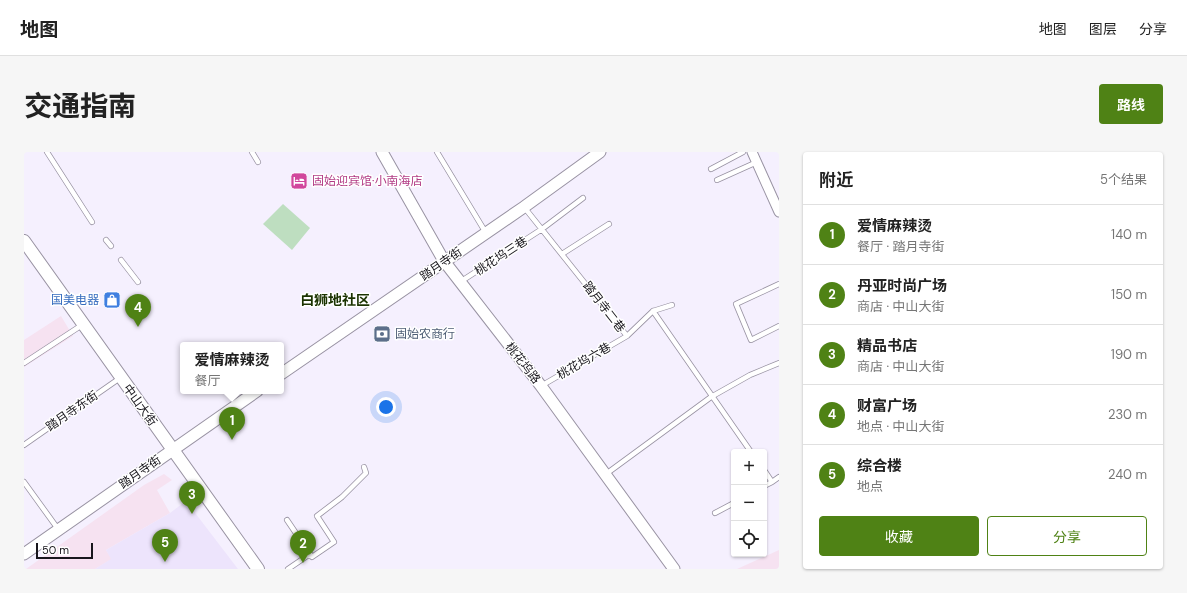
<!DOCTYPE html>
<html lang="zh">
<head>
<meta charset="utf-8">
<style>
  :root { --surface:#fff; --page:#f6f6f6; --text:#222; --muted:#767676; --line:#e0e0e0; --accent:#4f8215 }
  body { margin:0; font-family:"DM Sans","Noto Sans SC",sans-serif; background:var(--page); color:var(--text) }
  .controls { position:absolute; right:12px; bottom:12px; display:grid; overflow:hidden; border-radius:4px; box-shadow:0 1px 3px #0004 }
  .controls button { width:36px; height:36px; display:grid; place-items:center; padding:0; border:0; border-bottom:1px solid var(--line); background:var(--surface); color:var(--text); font:20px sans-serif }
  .scale { position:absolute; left:12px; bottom:10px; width:57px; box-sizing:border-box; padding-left:4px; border:2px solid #18161c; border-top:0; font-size:11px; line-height:14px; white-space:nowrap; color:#18161c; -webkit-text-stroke:3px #fff; paint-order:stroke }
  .you { position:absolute; left:362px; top:255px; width:14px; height:14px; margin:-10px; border:3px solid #fff; border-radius:50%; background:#1a73e8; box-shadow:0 0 0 6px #1a73e833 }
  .badge { display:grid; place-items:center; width:26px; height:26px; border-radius:50%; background:var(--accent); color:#fff; font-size:13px; font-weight:700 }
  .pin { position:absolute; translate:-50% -33px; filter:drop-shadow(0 1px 2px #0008) }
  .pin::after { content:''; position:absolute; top:21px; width:14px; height:12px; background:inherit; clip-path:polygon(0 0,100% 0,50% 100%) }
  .popup { position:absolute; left:156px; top:190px; width:104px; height:52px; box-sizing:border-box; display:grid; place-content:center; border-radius:4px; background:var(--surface); filter:drop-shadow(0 1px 3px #0005); font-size:13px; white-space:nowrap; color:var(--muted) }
  .popup b { font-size:15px; color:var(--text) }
  .popup::after { content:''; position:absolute; left:50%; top:100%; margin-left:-8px; border:8px solid transparent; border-top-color:var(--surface) }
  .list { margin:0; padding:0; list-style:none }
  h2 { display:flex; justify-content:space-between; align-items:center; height:52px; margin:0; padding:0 16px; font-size:17px }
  h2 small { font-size:13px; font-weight:400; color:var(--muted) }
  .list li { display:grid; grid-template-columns:26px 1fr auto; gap:12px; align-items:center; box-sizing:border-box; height:60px; padding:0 16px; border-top:1px solid var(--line) }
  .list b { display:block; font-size:15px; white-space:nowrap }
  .list p { margin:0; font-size:13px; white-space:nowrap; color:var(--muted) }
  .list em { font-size:13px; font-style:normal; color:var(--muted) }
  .actions { display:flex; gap:8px; padding:12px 16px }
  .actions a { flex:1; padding:9px 0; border:1px solid var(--accent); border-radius:4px; text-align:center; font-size:14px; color:var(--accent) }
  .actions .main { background:var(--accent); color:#fff }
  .icon { flex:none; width:22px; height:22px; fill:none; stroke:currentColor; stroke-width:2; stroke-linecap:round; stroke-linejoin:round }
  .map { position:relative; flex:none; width:755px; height:417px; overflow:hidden; border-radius:4px }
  header { display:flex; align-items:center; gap:24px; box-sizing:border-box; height:56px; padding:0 20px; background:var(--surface); border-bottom:1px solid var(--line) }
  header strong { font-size:19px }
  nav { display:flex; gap:22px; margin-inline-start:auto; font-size:14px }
  .intro { display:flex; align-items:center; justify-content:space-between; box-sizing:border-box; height:96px; padding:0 24px }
  h1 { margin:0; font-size:28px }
  .button { padding:10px 18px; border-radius:4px; background:var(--accent); color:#fff; font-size:14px; font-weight:700 }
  main { display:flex; gap:24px; padding:0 24px }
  aside { flex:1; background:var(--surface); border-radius:4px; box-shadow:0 1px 3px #0004 }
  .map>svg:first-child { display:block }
  .commercial { fill:#f6e2f1 }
  .built { fill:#ede4fc }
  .green { fill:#bedec0 }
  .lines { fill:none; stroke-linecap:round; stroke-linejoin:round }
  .service-casing { stroke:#9993a3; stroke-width:6 }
  .minor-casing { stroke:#9993a3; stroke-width:11 }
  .tertiary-casing { stroke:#9993a3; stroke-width:13 }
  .secondary-casing { stroke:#9993a3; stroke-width:14 }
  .service { stroke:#fff; stroke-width:4.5 }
  .minor { stroke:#fff; stroke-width:9 }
  .tertiary { stroke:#fff; stroke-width:11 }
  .secondary { stroke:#fff; stroke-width:12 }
  .labels { text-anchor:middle; stroke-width:3; stroke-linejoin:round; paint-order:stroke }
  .hotel-label { font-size:12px; fill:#b23c85; stroke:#fff; text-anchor:start }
  .street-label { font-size:12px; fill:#18161c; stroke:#fff }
  .shop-label { font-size:12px; fill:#366cbe; stroke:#fff; text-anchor:end }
  .service-label { font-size:12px; fill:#4e5e75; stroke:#fff; text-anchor:start }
  .quarter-label { font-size:14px; font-weight:bold; fill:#1b3301; stroke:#fff }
</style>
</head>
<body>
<header>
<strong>地图</strong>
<nav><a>地图</a><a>图层</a><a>分享</a></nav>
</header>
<div class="intro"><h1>交通指南</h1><a class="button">路线</a></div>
<main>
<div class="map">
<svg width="755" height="417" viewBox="0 0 755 417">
  <rect width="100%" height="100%" fill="#f5f0fe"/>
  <path class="commercial" d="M37 164 49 184 0 215V188Z
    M140 322 148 328 133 338 146 361 82 398 88 407 71 417H2L120 333Z
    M755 398V417H713Z"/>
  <path class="built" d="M162 349 214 417H71L87 407 82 398 146 361Z"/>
  <path class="green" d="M259 52 286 76 268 98 239 72Z"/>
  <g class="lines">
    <g class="service-casing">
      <path id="service" d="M23 0 68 70
        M228 0 234 10
        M413 0 462 81
        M687 17 719 0
        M693 28 733 10
        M500 55 603 184 629 159 727 300
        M82 88 87 94
        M538 102 585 72
        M97 108 114 130
        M436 130 518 77 559 46
        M755 132 712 152 727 188 755 174
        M629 159 648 153
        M0 211 58 173
        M517 234 603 184
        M0 293 96 226
        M740 318 748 330 740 334
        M582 322 687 245 726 223 755 211
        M0 330 34 377
        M748 330 755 325
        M691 361 710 351
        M263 368 286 402
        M264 417 286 402 288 405 310 390 293 364 318 345 342 321 340 315"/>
    </g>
    <g class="minor-casing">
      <path id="minor" d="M728 0 755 60"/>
    </g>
    <g class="tertiary-casing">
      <path id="tertiary" d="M358 0 420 109 517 234 650 417
        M257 222 500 55 576 0
        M0 402 233 239"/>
    </g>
    <g class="secondary-casing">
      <path id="secondary" d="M0 89 234 417"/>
    </g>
    <use href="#service" class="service"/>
    <use href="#minor" class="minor"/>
    <use href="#tertiary" class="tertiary"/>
    <use href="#secondary" class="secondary"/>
  </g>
  <defs>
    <g id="hotel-square" transform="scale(0.9)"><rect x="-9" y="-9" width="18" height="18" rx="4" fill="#d1479c" stroke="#fff"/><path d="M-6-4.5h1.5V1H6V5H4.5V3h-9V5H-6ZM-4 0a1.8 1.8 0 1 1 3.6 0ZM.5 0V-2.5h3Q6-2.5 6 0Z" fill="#fff"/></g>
    <g id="shop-square" transform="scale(0.9)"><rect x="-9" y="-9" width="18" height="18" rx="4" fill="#3f7fe0" stroke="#fff"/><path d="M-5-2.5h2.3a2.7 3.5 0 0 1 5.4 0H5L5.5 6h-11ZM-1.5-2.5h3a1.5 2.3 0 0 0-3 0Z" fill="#fff"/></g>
    <g id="bank-square" transform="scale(0.9)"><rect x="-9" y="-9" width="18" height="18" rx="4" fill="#5c6f8a" stroke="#fff"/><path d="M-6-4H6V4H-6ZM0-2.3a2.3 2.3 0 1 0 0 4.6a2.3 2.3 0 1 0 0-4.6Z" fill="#fff"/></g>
  </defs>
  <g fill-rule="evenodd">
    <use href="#hotel-square" x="275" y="29"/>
    <use href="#shop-square" x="88" y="148"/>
    <use href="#bank-square" x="358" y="182"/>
  </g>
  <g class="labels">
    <g class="hotel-label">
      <text x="288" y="33">固始迎宾馆·小南海店</text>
    </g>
    <g class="street-label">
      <text transform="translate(477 104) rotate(-33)" y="4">桃花坞三巷</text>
      <text transform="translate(417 112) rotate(-35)" y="4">踏月寺街</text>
      <text transform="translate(580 155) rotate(52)" y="4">踏月寺二巷</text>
      <text transform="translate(560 209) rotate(-30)" y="4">桃花坞六巷</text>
      <text transform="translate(499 211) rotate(52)" y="4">桃花坞路</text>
      <text transform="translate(116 253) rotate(54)" y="4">中山大街</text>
      <text transform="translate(48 259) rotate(-35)" y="4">踏月寺东街</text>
      <text transform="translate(116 320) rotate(-35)" y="4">踏月寺街</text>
    </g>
    <g class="shop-label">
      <text x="75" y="152">国美电器</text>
    </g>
    <g class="service-label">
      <text x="371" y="186">固始农商行</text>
    </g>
    <g class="quarter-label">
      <text x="311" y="153">白狮地社区</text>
    </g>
  </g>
</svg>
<div class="controls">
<button>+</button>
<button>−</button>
<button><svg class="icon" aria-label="locate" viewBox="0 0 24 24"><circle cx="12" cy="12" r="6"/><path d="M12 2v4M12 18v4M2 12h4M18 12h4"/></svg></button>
</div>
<div class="scale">50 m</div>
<div class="you"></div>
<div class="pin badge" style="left:208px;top:288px">1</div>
<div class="popup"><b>爱情麻辣烫</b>餐厅</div>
<div class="pin badge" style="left:279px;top:411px">2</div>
<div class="pin badge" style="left:168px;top:362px">3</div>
<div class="pin badge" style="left:114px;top:175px">4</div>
<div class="pin badge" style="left:141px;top:410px">5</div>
</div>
<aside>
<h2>附近<small>5个结果</small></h2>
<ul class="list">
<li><span class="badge">1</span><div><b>爱情麻辣烫</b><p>餐厅 · 踏月寺街</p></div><em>140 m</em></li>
<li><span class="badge">2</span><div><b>丹亚时尚广场</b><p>商店 · 中山大街</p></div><em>150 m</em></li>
<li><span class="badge">3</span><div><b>精品书店</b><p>商店 · 中山大街</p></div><em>190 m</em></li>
<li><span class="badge">4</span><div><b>财富广场</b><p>地点 · 中山大街</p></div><em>230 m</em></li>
<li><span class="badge">5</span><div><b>综合楼</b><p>地点</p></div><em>240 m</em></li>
</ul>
<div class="actions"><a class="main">收藏</a><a>分享</a></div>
</aside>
</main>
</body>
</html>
